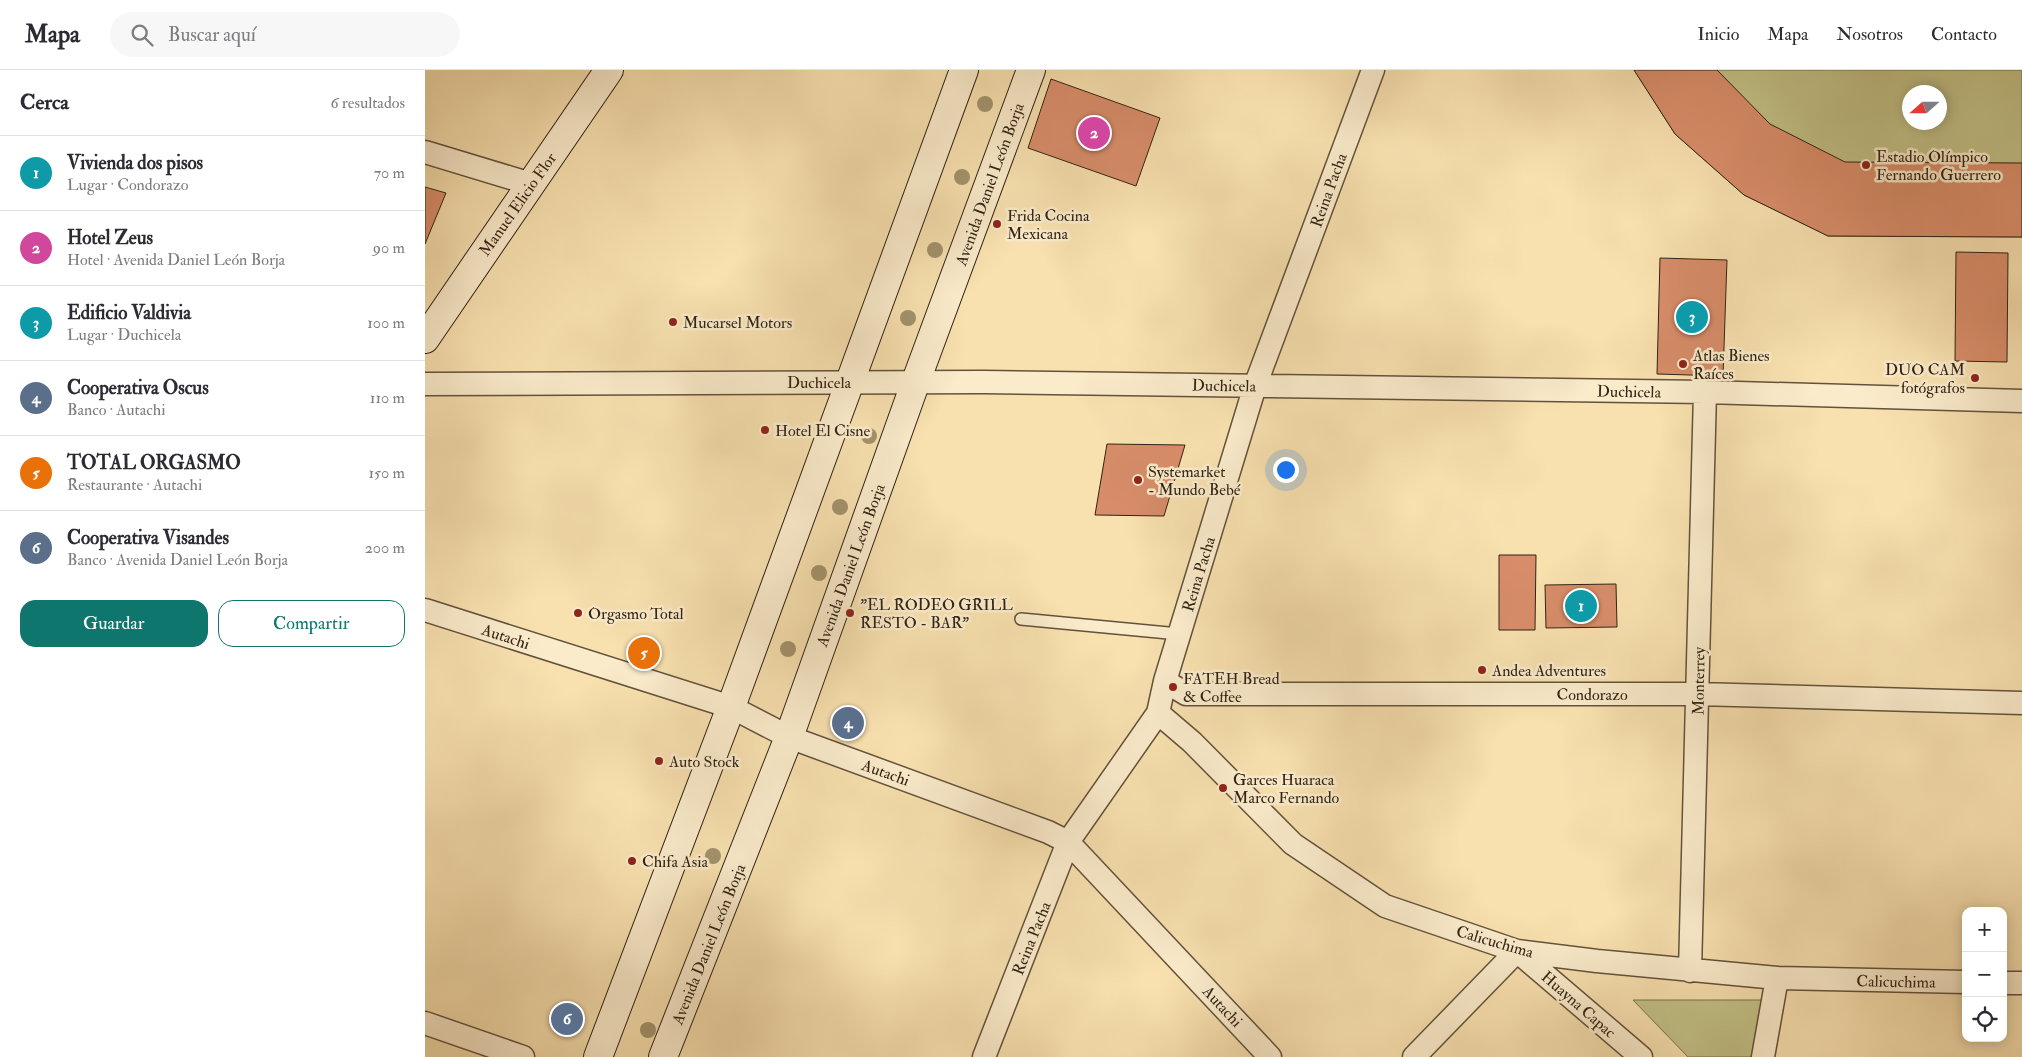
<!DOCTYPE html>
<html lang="es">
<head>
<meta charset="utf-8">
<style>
  :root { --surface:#fff; --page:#f7f7f7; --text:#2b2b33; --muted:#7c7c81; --line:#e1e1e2; --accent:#0f766e }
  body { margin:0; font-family:"IM FELL Double Pica",serif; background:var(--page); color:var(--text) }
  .controls { position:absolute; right:15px; bottom:15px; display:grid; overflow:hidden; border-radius:10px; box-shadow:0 2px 12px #0003 }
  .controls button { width:45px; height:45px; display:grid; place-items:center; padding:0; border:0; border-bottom:1px solid var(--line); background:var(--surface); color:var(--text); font:25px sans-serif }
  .compass { position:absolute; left:1477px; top:15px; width:45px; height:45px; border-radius:50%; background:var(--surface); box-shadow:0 2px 12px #0003; rotate:249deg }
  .you { position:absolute; left:860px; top:399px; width:18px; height:18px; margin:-12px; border:4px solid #fff; border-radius:50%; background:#1a73e8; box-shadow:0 0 0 8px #1a73e833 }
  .badge { display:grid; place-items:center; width:32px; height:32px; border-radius:50%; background:var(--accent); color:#fff; font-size:16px; font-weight:700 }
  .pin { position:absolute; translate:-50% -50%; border:2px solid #fff; box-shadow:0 1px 5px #0006 }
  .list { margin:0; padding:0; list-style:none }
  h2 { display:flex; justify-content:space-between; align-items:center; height:65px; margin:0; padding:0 20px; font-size:21px }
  h2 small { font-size:16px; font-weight:400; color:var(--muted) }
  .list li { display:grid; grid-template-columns:32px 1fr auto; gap:15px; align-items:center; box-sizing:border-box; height:75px; padding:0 20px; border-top:1px solid var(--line) }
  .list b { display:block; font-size:19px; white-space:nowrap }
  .list p { margin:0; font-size:16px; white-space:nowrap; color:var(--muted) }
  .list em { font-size:16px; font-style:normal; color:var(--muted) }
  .actions { display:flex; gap:10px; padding:15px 20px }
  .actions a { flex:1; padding:11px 0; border:1px solid var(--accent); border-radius:15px; text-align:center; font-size:18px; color:var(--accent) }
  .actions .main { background:var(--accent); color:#fff }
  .icon { flex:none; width:28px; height:28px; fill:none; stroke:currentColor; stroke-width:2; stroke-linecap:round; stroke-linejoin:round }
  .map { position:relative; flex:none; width:1597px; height:987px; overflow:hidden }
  header { display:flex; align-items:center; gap:30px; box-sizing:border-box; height:70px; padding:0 25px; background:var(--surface); border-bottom:1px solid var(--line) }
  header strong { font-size:24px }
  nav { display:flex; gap:28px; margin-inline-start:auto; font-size:18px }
  .search { width:350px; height:45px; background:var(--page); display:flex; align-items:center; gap:12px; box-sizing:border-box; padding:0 18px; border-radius:28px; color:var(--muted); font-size:19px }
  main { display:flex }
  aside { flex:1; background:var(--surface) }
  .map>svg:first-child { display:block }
  .green { fill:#c2c187; stroke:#7a724e; fill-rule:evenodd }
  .building { fill:#d88d6a; stroke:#312314 }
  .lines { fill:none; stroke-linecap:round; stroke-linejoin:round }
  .lane-casing { stroke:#63523b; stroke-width:14 }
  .street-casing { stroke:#63523b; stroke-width:25 }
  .secondary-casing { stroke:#312314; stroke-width:30 }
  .lane { stroke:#faebcb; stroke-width:11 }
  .street { stroke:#faebcb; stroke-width:22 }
  .secondary { stroke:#faebcb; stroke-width:28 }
  .tree { fill:#a2926c }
  .poi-dot { fill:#8f2418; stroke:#faebcb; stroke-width:2 }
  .labels { text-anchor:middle; stroke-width:5; stroke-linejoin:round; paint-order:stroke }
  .poi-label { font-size:16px; fill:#312314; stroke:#faebcb; text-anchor:start }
  .street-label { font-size:16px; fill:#312314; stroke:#faebcb }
</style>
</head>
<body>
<header>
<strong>Mapa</strong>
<div class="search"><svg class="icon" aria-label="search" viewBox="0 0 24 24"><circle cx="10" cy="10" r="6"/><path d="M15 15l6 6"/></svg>Buscar aquí</div>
<nav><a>Inicio</a><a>Mapa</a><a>Nosotros</a><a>Contacto</a></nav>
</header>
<main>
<aside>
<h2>Cerca<small>6 resultados</small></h2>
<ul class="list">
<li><span class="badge" style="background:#0f9aa8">1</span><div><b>Vivienda dos pisos</b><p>Lugar · Condorazo</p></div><em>70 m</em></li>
<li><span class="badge" style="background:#d1479c">2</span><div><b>Hotel Zeus</b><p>Hotel · Avenida Daniel León Borja</p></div><em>90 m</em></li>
<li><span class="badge" style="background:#0f9aa8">3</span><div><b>Edificio Valdivia</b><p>Lugar · Duchicela</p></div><em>100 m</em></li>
<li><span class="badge" style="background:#5c6f8a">4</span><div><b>Cooperativa Oscus</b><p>Banco · Autachi</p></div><em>110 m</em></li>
<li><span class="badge" style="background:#e8710a">5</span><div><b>TOTAL ORGASMO</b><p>Restaurante · Autachi</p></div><em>150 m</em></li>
<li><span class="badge" style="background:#5c6f8a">6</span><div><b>Cooperativa Visandes</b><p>Banco · Avenida Daniel León Borja</p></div><em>200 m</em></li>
</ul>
<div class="actions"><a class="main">Guardar</a><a>Compartir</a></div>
</aside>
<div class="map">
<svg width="1597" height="987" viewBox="0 0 1597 987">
  <rect width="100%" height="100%" fill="#f8e0af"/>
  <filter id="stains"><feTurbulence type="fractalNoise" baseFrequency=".004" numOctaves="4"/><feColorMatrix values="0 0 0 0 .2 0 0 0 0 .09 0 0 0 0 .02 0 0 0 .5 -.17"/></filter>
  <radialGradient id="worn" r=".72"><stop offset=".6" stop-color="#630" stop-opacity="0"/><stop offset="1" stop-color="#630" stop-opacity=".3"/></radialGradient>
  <path class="green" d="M1209 0H1597V167L1403 166 1319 125 1250 64ZM1484 22H1514V52H1484Z
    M1208 930H1341L1327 987H1263Z"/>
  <path class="building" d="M1209 0H1292L1345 54 1420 92 1597 93V167L1403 166 1319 125 1250 64Z
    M626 9 735 48 711 116 603 78Z
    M0 117 21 123 0 174Z
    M1531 182 1583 183 1582 292 1530 291Z
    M1235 188 1302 190 1298 306 1232 304Z
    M682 374 760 375 739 446 670 445Z
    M1074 485H1111L1110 560H1074Z
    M1191 514 1192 557 1121 558 1120 515Z"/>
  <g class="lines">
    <g class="lane-casing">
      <path id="lane" d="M596 549 754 564"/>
    </g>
    <g class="street-casing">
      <path id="street" d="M0 82 106 114
        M0 314 559 312 1280 322 1597 331
        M0 540 306 637 364 667 623 762 643 772 845 987
        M740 611 761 624H1273L1597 633
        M733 643 767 672 868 774 960 836 1092 881 1172 891 1352 908 1541 912
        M1092 881 1216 987
        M1265 901 1280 322
        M1578 913H1597
        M0 953 98 987
        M559 987 643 772 733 643 740 611 830 316 948 0
        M989 987 1092 881
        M1338 987 1352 908"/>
    </g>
    <g class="secondary-casing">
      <path id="secondary" d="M0 269 184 0
        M173 987 306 637 539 0
        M238 987 364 667 491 311 606 0"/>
    </g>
    <use href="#lane" class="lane"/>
    <use href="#street" class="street"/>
    <use href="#secondary" class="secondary"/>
  </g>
  <g class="tree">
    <circle cx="560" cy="34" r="8"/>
    <circle cx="537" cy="107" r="8"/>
    <circle cx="510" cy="180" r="8"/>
    <circle cx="483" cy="248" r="8"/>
    <circle cx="444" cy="366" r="8"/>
    <circle cx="415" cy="437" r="8"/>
    <circle cx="394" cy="503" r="8"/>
    <circle cx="363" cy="579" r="8"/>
    <circle cx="288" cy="786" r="8"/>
    <circle cx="223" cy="960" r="8"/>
  </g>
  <g class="poi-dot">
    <circle cx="1441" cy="95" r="5"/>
    <circle cx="572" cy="154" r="5"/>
    <circle cx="248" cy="252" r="5"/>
    <circle cx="1258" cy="294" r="5"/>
    <circle cx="1550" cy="308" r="5"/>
    <circle cx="340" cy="360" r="5"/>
    <circle cx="713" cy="410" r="5"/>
    <circle cx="153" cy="543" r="5"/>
    <circle cx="425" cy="543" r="5"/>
    <circle cx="1057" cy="600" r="5"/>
    <circle cx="748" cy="617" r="5"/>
    <circle cx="234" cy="691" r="5"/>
    <circle cx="798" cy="718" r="5"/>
    <circle cx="207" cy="791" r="5"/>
  </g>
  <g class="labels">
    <g class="poi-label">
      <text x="1451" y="92">Estadio Olímpico<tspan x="1451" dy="18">Fernando Guerrero</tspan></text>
      <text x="582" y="151">Frida Cocina<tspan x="582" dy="18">Mexicana</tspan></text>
      <text x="258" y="258">Mucarsel Motors</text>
      <text x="1268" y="291">Atlas Bienes<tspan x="1268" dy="18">Raíces</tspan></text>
      <text x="1540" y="305" text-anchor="end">DUO CAM<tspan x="1540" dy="18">fotógrafos</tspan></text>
      <text x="350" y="366">Hotel El Cisne</text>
      <text x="723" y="407">Systemarket<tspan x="723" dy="18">- Mundo Bebé</tspan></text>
      <text x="435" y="540">"EL RODEO GRILL<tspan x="435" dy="18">RESTO - BAR"</tspan></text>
      <text x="163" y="549">Orgasmo Total</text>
      <text x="1067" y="606">Andea Adventures</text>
      <text x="758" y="614">FATEH Bread<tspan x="758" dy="18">&amp; Coffee</tspan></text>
      <text x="244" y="697">Auto Stock</text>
      <text x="808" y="715">Garces Huaraca<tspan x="808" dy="18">Marco Fernando</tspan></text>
      <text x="217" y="797">Chifa Asia</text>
    </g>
    <g class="street-label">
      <text transform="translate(564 114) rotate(-70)" y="6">Avenida Daniel León Borja</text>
      <text transform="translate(903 120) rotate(-70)" y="6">Reina Pacha</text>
      <text transform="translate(92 134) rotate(-55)" y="6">Manuel Elicio Flor</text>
      <text x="394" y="318">Duchicela</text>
      <text transform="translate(799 315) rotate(1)" y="6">Duchicela</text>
      <text transform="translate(1204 321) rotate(1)" y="6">Duchicela</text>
      <text transform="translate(425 495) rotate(-70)" y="6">Avenida Daniel León Borja</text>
      <text transform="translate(773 504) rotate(-73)" y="6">Reina Pacha</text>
      <text transform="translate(81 566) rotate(18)" y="6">Autachi</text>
      <text transform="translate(1273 611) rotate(-89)" y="6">Monterrey</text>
      <text x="1167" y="630">Condorazo</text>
      <text transform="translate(461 702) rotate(20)" y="6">Autachi</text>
      <text transform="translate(606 868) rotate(-68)" y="6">Reina Pacha</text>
      <text transform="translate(1070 871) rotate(16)" y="6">Calicuchima</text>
      <text transform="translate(283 874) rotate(-68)" y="6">Avenida Daniel León Borja</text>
      <text transform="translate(1471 911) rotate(1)" y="6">Calicuchima</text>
      <text transform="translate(1154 934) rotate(41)" y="6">Huayna Capac</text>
      <text transform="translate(798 936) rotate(47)" y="6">Autachi</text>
    </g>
  </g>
  <rect width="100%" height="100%" filter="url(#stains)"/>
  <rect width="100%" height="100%" fill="url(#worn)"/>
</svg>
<div class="controls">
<button>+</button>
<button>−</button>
<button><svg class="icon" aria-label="locate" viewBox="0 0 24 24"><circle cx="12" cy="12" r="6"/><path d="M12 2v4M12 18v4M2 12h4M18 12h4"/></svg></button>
</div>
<svg class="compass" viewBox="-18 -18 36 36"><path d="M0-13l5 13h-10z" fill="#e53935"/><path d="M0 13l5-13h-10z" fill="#7c7c81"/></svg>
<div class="you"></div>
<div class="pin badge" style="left:1156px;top:536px;background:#0f9aa8">1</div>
<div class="pin badge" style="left:669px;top:63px;background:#d1479c">2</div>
<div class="pin badge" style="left:1267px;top:247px;background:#0f9aa8">3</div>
<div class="pin badge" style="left:423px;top:653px;background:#5c6f8a">4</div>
<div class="pin badge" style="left:219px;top:583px;background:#e8710a">5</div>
<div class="pin badge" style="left:142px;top:949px;background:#5c6f8a">6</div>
</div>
</main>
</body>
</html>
